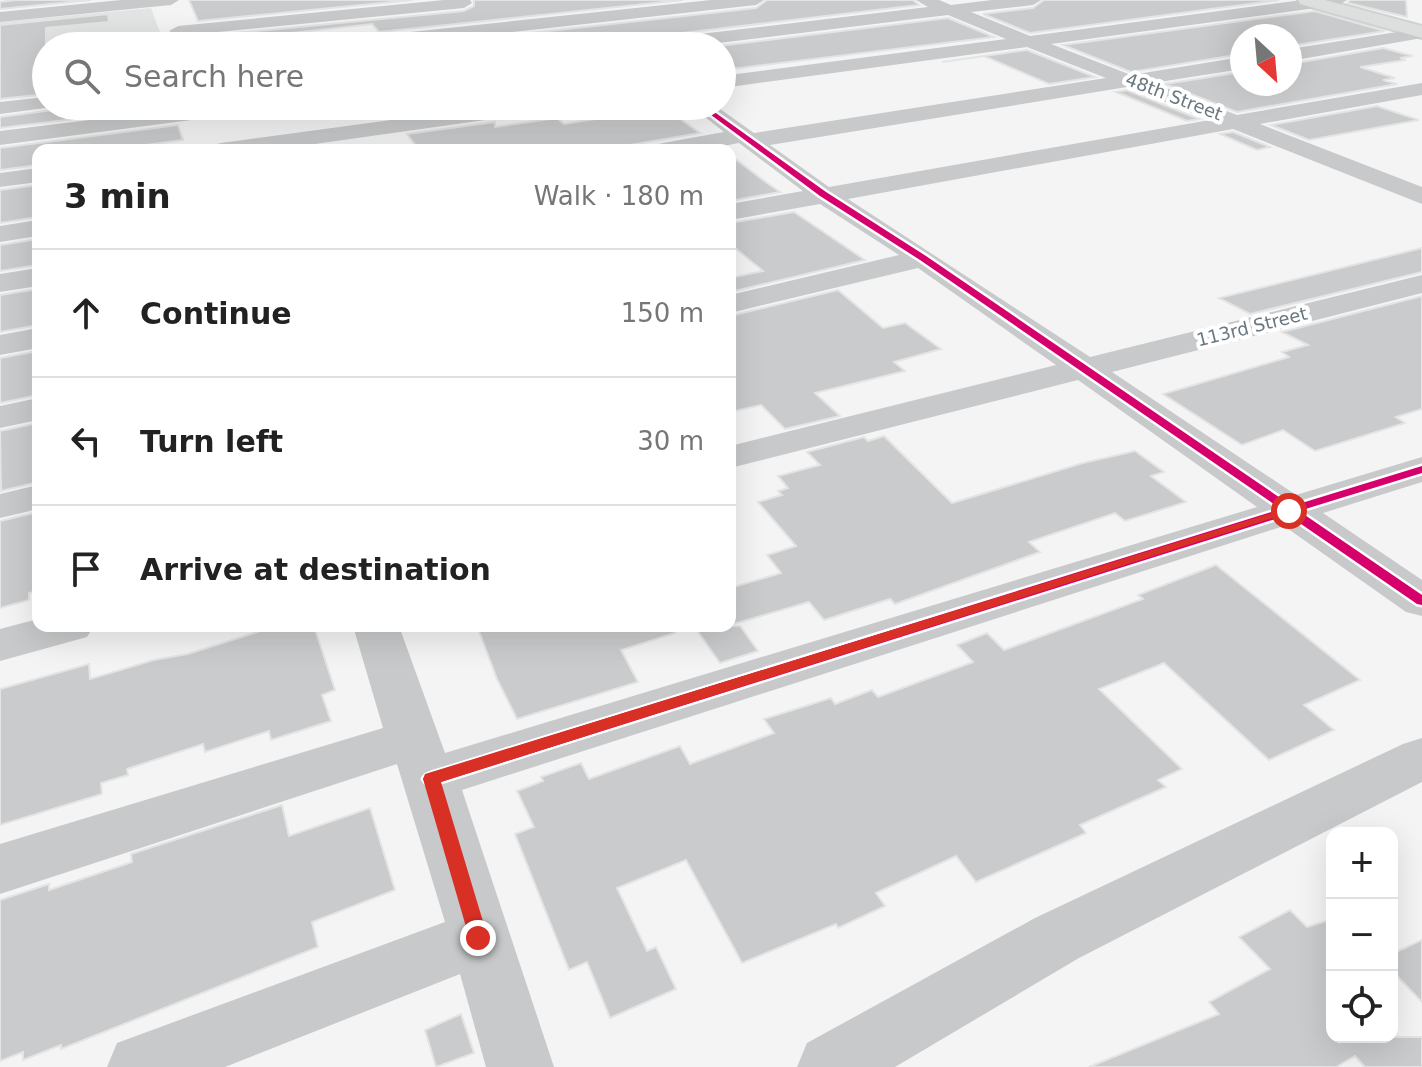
<!DOCTYPE html>
<html lang="en">
<head>
<meta charset="utf-8">
<style>
  :root { --surface:#fff; --page:#f6f6f6; --text:#222; --muted:#767676; --line:#e0e0e0 }
  body { margin:0; font-family:"DejaVu Sans",sans-serif; background:var(--page); color:var(--text) }
  .controls { position:absolute; right:24px; bottom:24px; display:grid; overflow:hidden; border-radius:16px; box-shadow:0 8px 32px #0002 }
  .controls button { width:72px; height:72px; display:grid; place-items:center; padding:0; border:0; border-bottom:2px solid var(--line); background:var(--surface); color:var(--text); font:40px sans-serif }
  .compass { position:absolute; left:1230px; top:24px; width:72px; height:72px; border-radius:50%; background:var(--surface); box-shadow:0 8px 32px #0002; rotate:154deg }
  .stop { position:absolute; width:24px; height:24px; margin:-18px; border:6px solid #d93025; border-radius:50%; background:#fff }
  .stop.end { background:#d93025; border-color:#fff; box-shadow:0 2px 8px #0008 }
  .list { margin:0; padding:0; list-style:none }
  h2 { display:flex; justify-content:space-between; align-items:center; height:104px; margin:0; padding:0 32px; font-size:34px }
  h2 small { font-size:26px; font-weight:400; color:var(--muted) }
  .list li { display:grid; grid-template-columns:52px 1fr auto; gap:24px; align-items:center; box-sizing:border-box; height:128px; padding:0 32px; border-top:2px solid var(--line) }
  .list b { display:block; font-size:30px; white-space:nowrap }
  .list em { font-size:26px; font-style:normal; color:var(--muted) }
  .icon { flex:none; width:44px; height:44px; fill:none; stroke:currentColor; stroke-width:2; stroke-linecap:round; stroke-linejoin:round }
  .map { position:relative; flex:none; width:1422px; height:1067px; overflow:hidden }
  .search { position:absolute; background:var(--surface); box-shadow:0 8px 32px #0002; left:32px; top:32px; width:704px; height:88px; display:flex; align-items:center; gap:20px; box-sizing:border-box; padding:0 28px; border-radius:44px; color:var(--muted); font-size:30px }
  .panel { position:absolute; background:var(--surface); box-shadow:0 8px 32px #0002; left:32px; top:144px; width:704px; height:488px; border-radius:16px }
  .map>svg:first-child { display:block }
  .built { fill:#e3e5e5 }
  .building { fill:#cacbcc; stroke:#e4e4e4; stroke-width:2 }
  .lines { fill:none; stroke-linecap:round; stroke-linejoin:round }
  .secondary-casing { stroke:#d0d1d1; stroke-width:4 }
  .minor { fill:#c7c9ca; fill-rule:evenodd }
  .secondary { fill:#dddede; fill-rule:evenodd }
  .cycleway-casing { stroke:#fff; stroke-width:5 }
  .cycleway { fill:#d6006c; fill-rule:evenodd }
  .route { fill:#d93025 }
  .labels { text-anchor:middle; stroke-width:8; stroke-linejoin:round; paint-order:stroke }
  .far-street-label { font-size:18px; fill:#697880; stroke:#fff }
</style>
</head>
<body>
<div class="map">
<svg width="1422" height="1067" viewBox="0 0 1422 1067">
  <rect width="100%" height="100%" fill="#f4f4f4"/>
  <path class="built" d="M151 8 165 46H46L0 80V22Z"/>
  <path class="building" d="M16 0H91L0 9V2Z
    M189 0H413L198 21Z
    M474 0H683L379 32 372 24 239 39 235 33 464 11 474 6Z
    M767 0H913L919 5 649 37 637 46H412L756 8Z
    M1044 0H1279L1030 33 983 14 1033 8Z
    M1350 0H1406L1407 17 1348 3Z
    M1315 11 1385 31 1290 46V36H1242V54L1131 72 1063 45Z
    M108 14 109 22 46 28V94L0 99V25Z
    M948 18 994 37 722 70V46H719Z
    M1383 48 1413 56 1400 58 1406 60 1360 67 1395 78 1383 80 1397 84 1237 112 1165 84 1242 72V84H1290V64Z
    M1027 50 1095 77 1049 84 984 56 942 62Z
    M1127 90 1199 119 1187 121 1116 92Z
    M56 106H172V107L0 128V117L53 110Z
    M385 106H473L394 117Z
    M1377 106 1419 120 1309 140 1271 125Z
    M665 108 700 133 601 150H419L407 134 495 122V127L557 118 564 124Z
    M178 125 183 140 108 150H38V165L0 170V148Z
    M1233 132 1270 147 1257 150 1220 134Z
    M730 155 767 183 780 192 730 201Z
    M38 185V217L0 223V190Z
    M794 212 865 260 730 292V278L763 271 730 244V223Z
    M38 239V265L0 271V245Z
    M1422 248V272L1250 314 1219 298Z
    M38 289V325L0 332V295Z
    M838 290 883 328 905 323 941 349 894 362 905 371 815 393 840 416 785 429 761 405 730 412V316Z
    M1422 296V409L1396 417 1405 423 1315 451 1283 430 1242 445 1163 394 1289 357 1282 352 1308 345 1282 332Z
    M38 351V395L0 403V358Z
    M38 423V482L1 491 0 431Z
    M884 436 952 503 1083 463 1135 451 1164 472 1151 476 1186 502 1125 521 1115 513 1029 542 1040 552 895 604 890 599 824 620 809 602 730 625V588L781 573 767 555 796 546 758 502 782 495 778 491 788 488 778 476 820 465 807 452 864 437 868 441Z
    M38 512V591L29 593V600L0 608V521Z
    M1216 565 1360 680 1304 705 1334 730 1269 760 1164 663 1099 689 1182 769 1158 780 1166 787 1080 825 1086 833 976 882 956 856 876 893 885 906 838 928 836 924 742 963 686 860 617 888 647 951 656 947 676 989 610 1018 587 962 569 970 515 834 534 827 517 791 543 781 541 777 581 763 589 779 680 746 690 764 774 733 764 719 831 698 835 704 872 690 878 697 973 662 957 645 987 633 1004 650 1143 599 1138 595Z
    M276 626H314L335 690 322 695 331 721 271 740 269 731 205 752 203 744 127 769 128 775 101 783 102 794 0 825V689L89 664 90 679 154 660 188 654Z
    M477 626H674L675 633 621 650 638 682 517 719 497 679Z
    M694 626H740L758 651 720 663Z
    M282 805 289 836 370 808 395 890 312 922 318 947 61 1049V1045L23 1060V1052L0 1061V900L49 884V890L132 862 131 854Z
    M1290 910 1307 927 1332 919V1037H1422V1067H1365L1355 1056 1336 1067H1089L1219 1014 1209 1002 1270 969 1239 937Z
    M1422 940V1002L1392 971V954Z
    M461 1014 474 1053 436 1067 425 1030Z"/>
  <g class="lines">
    <g class="secondary-casing">
      <path id="secondary" d="M1298 0H1325L1422 26V38L1300 4Z"/>
    </g>
    <path class="minor" d="M121 0H179L171 5 0 22V12Z
      M444 0H470L472 3 464 8 178 36 169 31 178 26Z
      M711 0H764L756 5 385 46H326L335 40Z
      M916 0H939L951 5 992 0H1041L1033 5 971 12 1030 36 1302 0H1347L1339 5 1051 44 1131 75 1242 57V69L1153 83 1237 115 1422 83V95L1260 124 1422 187V204L1233 129 848 199 1090 357 1422 275V293L1112 372 1296 495 1422 457V482L1323 513 1422 580V616L1406 612 1284 526 462 790 554 1067H486L460 974 225 1067H107L117 1043 445 922 397 764 0 894V844L383 728 353 626H399L445 753 1257 507 1078 380 730 468V446L1056 365 918 268 730 313V295L899 255 820 204 730 220V204L803 191 739 143 702 150H651L655 145 663 143 724 132 691 106H716L754 133 1106 78 1027 47 722 88V76L1006 39 948 15 694 46H640L649 40 928 7ZM1127 87 1210 120 829 187 770 145Z
      M1422 28V38L1290 61V49Z
      M46 97V106L53 107 0 114V102Z
      M203 106 215 107 218 112 207 118 0 145V131Z
      M495 106H553L542 112 272 150H209L213 145 221 143Z
      M38 168V182L0 187V173Z
      M38 220V236L0 242V226Z
      M38 268V286L0 292V274Z
      M38 328V348L0 355V335Z
      M38 398V420L0 428V406Z
      M38 485V509L0 518V494Z
      M38 619V626H94L87 637 0 661V629Z
      M1422 738V782L1079 958 895 1067H797L807 1043 1035 918 1403 744Z"/>
    <use href="#secondary" class="secondary"/>
    <g class="cycleway-casing">
      <path id="cycleway" d="M699 106H706L826 192 926 256 1292 506 1422 466V473L1299 511 1422 595V605L1417 604 1288 515 431 785 426 783 423 779 426 775 431 773 1281 509 920 260 820 196Z"/>
    </g>
    <use href="#cycleway" class="cycleway"/>
  </g>
  <path class="route" d="M1285 509 1295 511 441 782 488 938 485 944 478 947 471 944 423 779 425 774Z"/>
  <g class="labels">
    <g class="far-street-label">
      <text transform="translate(1174 97) rotate(21)" y="6">48th Street</text>
      <text transform="translate(1252 327) rotate(-14)" y="6">113rd Street</text>
    </g>
  </g>
</svg>
<div class="controls">
<button>+</button>
<button>−</button>
<button><svg class="icon" aria-label="locate" viewBox="0 0 24 24"><circle cx="12" cy="12" r="6"/><path d="M12 2v4M12 18v4M2 12h4M18 12h4"/></svg></button>
</div>
<svg class="compass" viewBox="-18 -18 36 36"><path d="M0-13l5 13h-10z" fill="#e53935"/><path d="M0 13l5-13h-10z" fill="#767676"/></svg>
<div class="stop" style="left:1289px;top:511px"></div>
<div class="stop end" style="left:478px;top:938px"></div>
<div class="search"><svg class="icon" aria-label="search" viewBox="0 0 24 24"><circle cx="10" cy="10" r="6"/><path d="M15 15l6 6"/></svg>Search here</div>
<section class="panel">
<h2>3 min<small>Walk · 180 m</small></h2>
<ul class="list">
<li><svg class="icon" aria-label="ahead" viewBox="0 0 24 24"><path d="M12 20V5M6 11l6-6 6 6"/></svg><div><b>Continue</b></div><em>150 m</em></li>
<li><svg class="icon" aria-label="left" viewBox="0 0 24 24"><path d="M17 20v-9H6M10 6l-5 5 5 5"/></svg><div><b>Turn left</b></div><em>30 m</em></li>
<li><svg class="icon" aria-label="arrive" viewBox="0 0 24 24"><path d="M6 21V4h12l-3 4 3 4H6"/></svg><div><b>Arrive at destination</b></div></li>
</ul>
</section>
</div>
</body>
</html>
